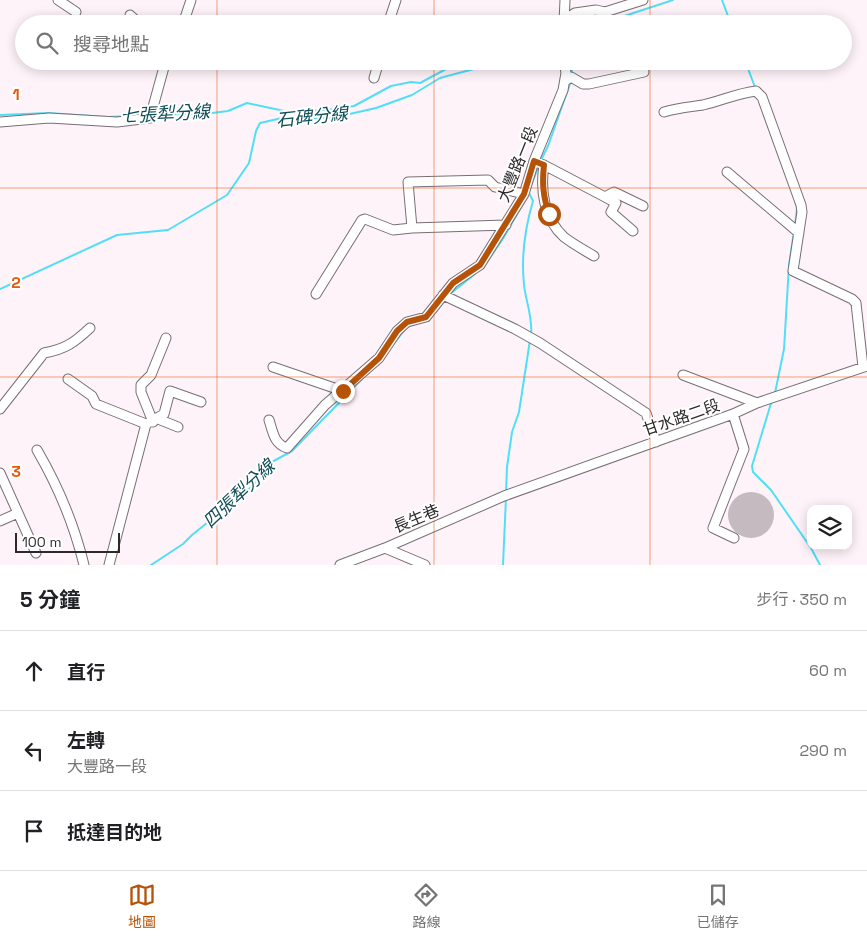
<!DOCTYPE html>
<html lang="zh-TW">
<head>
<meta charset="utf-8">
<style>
  :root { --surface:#fff; --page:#f6f6f6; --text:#202124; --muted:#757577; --line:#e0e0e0; --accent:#b45309 }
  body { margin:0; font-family:"Space Grotesk","Noto Sans TC",sans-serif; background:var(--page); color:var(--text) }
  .controls { position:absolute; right:15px; bottom:15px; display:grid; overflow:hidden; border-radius:10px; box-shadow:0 2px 12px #0003 }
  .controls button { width:45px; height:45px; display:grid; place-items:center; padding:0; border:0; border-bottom:1px solid var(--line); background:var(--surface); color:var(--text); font:25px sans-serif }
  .scale { position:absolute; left:15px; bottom:12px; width:105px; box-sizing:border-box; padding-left:5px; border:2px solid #2d292b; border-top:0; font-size:14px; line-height:18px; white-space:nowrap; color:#2d292b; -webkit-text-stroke:4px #fff; paint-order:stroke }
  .stop { position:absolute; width:15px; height:15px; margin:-11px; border:4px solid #b45309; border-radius:50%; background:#fff }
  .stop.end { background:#b45309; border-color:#fff; box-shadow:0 1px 5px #0008 }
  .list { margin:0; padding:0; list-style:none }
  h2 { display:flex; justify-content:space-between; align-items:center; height:65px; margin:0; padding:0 20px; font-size:21px }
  h2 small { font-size:16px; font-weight:400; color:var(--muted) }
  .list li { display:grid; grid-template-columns:32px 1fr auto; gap:15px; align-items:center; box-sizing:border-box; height:80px; padding:0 20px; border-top:1px solid var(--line) }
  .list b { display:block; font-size:19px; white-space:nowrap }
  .list p { margin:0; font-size:16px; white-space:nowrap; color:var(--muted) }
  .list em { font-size:16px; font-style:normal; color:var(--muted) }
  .icon { flex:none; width:28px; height:28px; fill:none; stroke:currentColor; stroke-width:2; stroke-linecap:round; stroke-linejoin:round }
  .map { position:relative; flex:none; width:867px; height:565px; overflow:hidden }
  .search { position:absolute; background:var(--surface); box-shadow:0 2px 12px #0003; left:15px; right:15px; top:15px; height:55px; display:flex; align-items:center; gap:12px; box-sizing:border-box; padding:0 18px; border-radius:28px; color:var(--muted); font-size:19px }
  .sheet { height:305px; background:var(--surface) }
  nav { display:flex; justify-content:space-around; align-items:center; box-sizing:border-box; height:70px; border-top:1px solid var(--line); background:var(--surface); font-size:14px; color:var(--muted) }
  nav a { display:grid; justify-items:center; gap:2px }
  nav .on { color:var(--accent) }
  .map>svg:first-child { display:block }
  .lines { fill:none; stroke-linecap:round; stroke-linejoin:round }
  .stream { stroke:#50dff7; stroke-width:2 }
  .building { fill:#c5bac0 }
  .minor-casing { stroke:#786e74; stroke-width:11 }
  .minor { stroke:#fff; stroke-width:9 }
  .route { stroke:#b45309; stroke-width:6 }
  .grid { fill:none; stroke:#e8590c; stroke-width:1; stroke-opacity:0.55 }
  .labels { text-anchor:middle; stroke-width:4; stroke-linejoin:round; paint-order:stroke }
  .street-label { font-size:16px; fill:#2d292b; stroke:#fff }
  .water-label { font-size:18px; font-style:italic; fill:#104e58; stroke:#fff }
  .grid-label { font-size:16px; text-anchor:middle; font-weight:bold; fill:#e8590c; stroke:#fff; stroke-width:4; stroke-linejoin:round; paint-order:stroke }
</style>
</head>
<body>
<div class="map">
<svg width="867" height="565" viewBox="0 0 867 565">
  <rect width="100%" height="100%" fill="#fff3fa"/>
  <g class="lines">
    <path class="stream" d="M722 0 731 24
      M568 24C581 16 594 13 608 20
      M600 24 673 0
      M612 24 616 18
      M745 61 755 87
      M572 74V61
      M0 115 48 113 107 117 133 116
      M153 115 212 113 228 111 247 103 289 112 327 110 354 106 391 86 411 82 420 83 448 68 467 61
      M541 160 548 146 571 81
      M529 191 539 165
      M529 193 533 201C525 228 521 256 524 285 526 302 533 318 531 335
      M795 200 797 208 795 225
      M487 262 504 237 524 202
      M0 289 117 235 168 230 227 195 249 163 256 131 260 123 282 118H332L376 108 412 95 440 78 504 61
      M450 294 475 274
      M392 346 407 327 426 320
      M775 393 784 349 789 265 794 232
      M772 400 752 466 753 472 771 490 811 548 820 565
      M506 493 507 467 512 432 519 412 530 340
      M151 565 183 544 192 535 254 485 270 463 292 451 369 372
      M503 565 506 498"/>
  </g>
  <path class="building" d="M728 515a23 23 0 1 1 46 0a23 23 0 1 1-46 0Z"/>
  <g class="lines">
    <g class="minor-casing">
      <path id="minor" d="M58 0 76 12
        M130 15 140 24
        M564 20 575 13 596 10 605 12 643 0
        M564 22 565 0
        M183 24 191 0
        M388 24 396 0
        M374 78 379 61
        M565 81 571 77 583 84H589L644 72
        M664 112C677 108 690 107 703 105 721 101 738 93 756 91L762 97 801 205 802 212 793 271 852 299 856 303 863 367
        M0 122 49 118 117 122 150 118 164 67 169 61
        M534 161 544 165 605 197 614 192 643 206
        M544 165C540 190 544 219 564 237 573 244 584 250 594 256
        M727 172 799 233
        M605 197 616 203 611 212 633 231
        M412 228 408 182 488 180 495 187 524 194
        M316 294 362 220 365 219 393 230 412 228 506 225
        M443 295 515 329 540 343 646 413 656 442
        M273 367 343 391
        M683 375 757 403
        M68 379 92 396 96 404 146 424
        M0 409 44 353C66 349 75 342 90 328
        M733 414 744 449 713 528 734 538
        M158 419 178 427
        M269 420C273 432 274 444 287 448L325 405 379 358 397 331 407 322 426 317 453 283 480 265 524 194 534 161 563 90 566 73 564 61
        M153 422 141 392V385L151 375 166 338
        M37 450C58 486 74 524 84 565
        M0 473 36 553
        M0 521 18 513
        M385 548 425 565
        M109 565 146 424 164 414 170 391 201 402
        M340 565 385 548 504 496 733 414 757 403 867 366"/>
    </g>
    <use href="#minor" class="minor"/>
  </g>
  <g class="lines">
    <path class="route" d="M343 391 379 358 397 331 407 322 426 317 453 283 480 265 524 194 534 161 544 165C542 183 543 196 549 214"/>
  </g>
  <path class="grid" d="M217 0V24M434 0V24M650 0V24M217 61V565M434 61V565M650 61V565M0 188H867M0 377H867"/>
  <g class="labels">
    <g class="street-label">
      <text transform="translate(517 164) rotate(-68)" y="6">大豐路一段</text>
      <text transform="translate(681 417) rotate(-19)" y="6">甘水路二段</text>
      <text transform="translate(416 518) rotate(-23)" y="6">長生巷</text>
    </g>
    <g class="water-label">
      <text transform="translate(165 114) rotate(-3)" y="6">七張犁分線</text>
      <text transform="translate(312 117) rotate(-6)" y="6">石碑分線</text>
      <text transform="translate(239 494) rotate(-43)" y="6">四張犁分線</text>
    </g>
  </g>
  <g class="grid-label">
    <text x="16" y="100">1</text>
    <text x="16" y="288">2</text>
    <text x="16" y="477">3</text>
  </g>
</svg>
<div class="controls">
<button><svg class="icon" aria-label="layers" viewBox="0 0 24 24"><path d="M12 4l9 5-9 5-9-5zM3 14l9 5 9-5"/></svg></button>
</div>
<div class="scale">100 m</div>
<div class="stop" style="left:549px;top:214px"></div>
<div class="stop end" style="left:343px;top:391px"></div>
<div class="search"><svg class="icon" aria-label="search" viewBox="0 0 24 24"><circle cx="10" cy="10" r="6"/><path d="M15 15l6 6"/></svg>搜尋地點</div>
</div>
<section class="sheet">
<h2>5 分鐘<small>步行 · 350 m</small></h2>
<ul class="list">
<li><svg class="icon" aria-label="ahead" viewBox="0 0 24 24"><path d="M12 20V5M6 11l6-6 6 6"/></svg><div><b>直行</b></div><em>60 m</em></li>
<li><svg class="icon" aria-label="left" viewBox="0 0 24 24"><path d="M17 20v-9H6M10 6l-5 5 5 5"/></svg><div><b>左轉</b><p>大豐路一段</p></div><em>290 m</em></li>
<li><svg class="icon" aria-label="arrive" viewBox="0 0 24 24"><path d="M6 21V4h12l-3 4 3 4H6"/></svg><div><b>抵達目的地</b></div></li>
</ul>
</section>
<nav>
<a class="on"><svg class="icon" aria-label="map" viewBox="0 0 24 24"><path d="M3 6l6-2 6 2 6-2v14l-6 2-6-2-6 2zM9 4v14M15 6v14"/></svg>地圖</a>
<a><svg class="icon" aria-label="directions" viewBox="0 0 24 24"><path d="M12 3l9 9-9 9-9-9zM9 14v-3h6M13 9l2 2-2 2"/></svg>路線</a>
<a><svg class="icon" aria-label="saved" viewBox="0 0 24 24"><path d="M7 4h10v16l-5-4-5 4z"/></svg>已儲存</a>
</nav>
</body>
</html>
